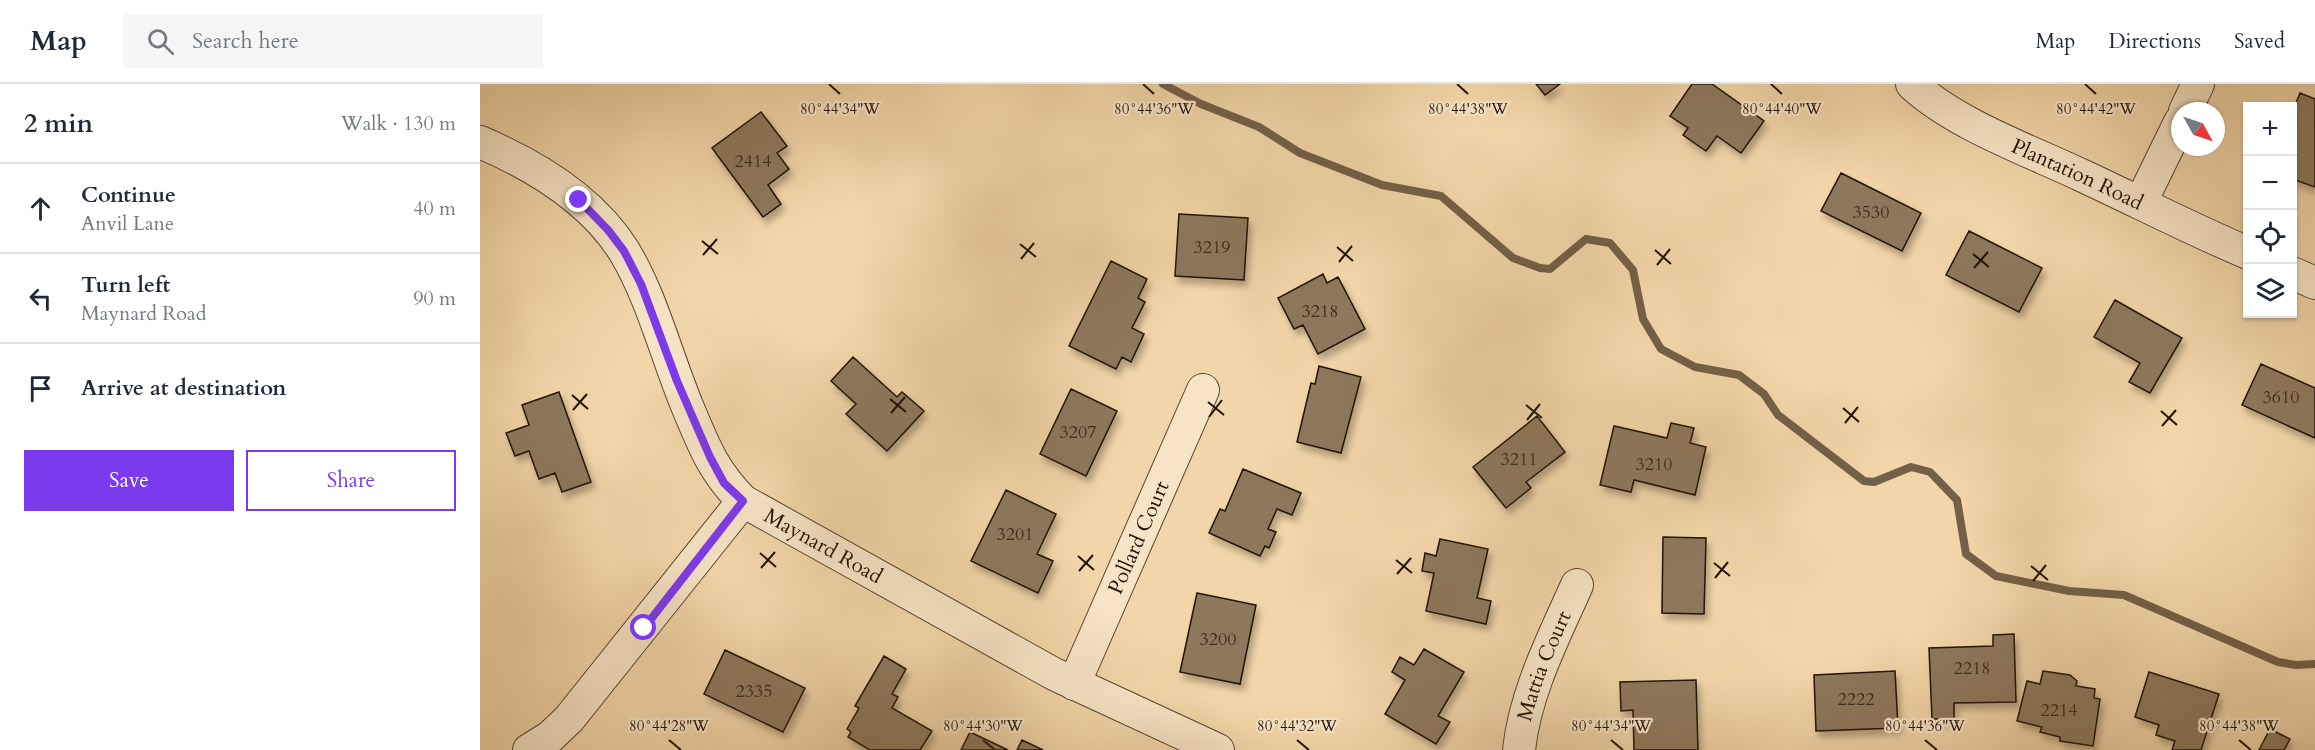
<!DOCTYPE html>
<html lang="en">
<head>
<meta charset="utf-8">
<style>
  :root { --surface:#fff; --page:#f6f6f7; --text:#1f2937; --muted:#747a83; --line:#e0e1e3; --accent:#7c3aed }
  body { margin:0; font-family:Cardo,serif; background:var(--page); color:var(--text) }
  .controls { position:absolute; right:18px; top:18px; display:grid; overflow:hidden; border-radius:0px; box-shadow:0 2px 4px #0004 }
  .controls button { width:54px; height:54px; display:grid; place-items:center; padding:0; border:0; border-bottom:2px solid var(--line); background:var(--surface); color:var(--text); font:30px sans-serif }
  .compass { position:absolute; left:1691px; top:18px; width:54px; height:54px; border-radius:50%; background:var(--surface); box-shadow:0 2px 4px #0004; rotate:130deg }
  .stop { position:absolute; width:18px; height:18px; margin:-14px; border:4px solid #7c3aed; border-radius:50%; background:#fff }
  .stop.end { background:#7c3aed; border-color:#fff; box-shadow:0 2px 6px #0008 }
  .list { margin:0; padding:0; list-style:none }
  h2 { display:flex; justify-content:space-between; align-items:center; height:78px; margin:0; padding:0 24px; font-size:26px }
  h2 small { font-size:20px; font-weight:400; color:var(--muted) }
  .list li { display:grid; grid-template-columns:39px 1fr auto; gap:18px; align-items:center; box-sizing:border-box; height:90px; padding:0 24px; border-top:2px solid var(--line) }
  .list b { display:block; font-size:22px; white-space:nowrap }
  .list p { margin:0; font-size:20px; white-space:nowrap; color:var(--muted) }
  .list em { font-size:20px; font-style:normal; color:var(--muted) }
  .actions { display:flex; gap:12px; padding:18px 24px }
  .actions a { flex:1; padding:14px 0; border:2px solid var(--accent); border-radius:0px; text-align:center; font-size:21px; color:var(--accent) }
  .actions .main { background:var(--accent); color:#fff }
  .icon { flex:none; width:33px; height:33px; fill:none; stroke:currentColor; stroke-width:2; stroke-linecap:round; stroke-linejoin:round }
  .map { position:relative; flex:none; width:1835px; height:666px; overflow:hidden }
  header { display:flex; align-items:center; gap:36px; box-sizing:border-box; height:84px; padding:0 30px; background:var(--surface); border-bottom:2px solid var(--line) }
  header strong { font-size:28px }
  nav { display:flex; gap:33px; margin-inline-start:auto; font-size:21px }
  .search { width:420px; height:54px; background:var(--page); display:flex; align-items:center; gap:15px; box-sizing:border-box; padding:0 21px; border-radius:0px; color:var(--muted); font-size:22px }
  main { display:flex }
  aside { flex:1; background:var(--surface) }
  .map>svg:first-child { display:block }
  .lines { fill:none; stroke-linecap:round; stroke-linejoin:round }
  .stream { stroke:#736048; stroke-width:8 }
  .building { fill:#8d785b; stroke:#201308; stroke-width:1.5; filter:url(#shadow) }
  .minor-casing { stroke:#544430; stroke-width:34 }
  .minor { stroke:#f7e4c6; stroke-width:32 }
  .route { stroke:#7c3aed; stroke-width:8 }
  .ticks { fill:none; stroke:#201308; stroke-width:2 }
  .labels { text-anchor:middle; stroke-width:4.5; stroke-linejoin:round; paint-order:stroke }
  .number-label { font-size:18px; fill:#3b2c1d }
  .street-label { font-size:21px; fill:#201308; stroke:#f7e4c6 }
  .ticks-label { font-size:15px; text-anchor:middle; fill:#201308; stroke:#f7e4c6; stroke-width:4.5; stroke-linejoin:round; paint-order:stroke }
</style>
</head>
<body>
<header>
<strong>Map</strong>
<div class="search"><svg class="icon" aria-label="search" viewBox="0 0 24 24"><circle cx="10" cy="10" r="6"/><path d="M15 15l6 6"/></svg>Search here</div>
<nav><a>Map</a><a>Directions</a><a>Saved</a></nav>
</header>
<main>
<aside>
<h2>2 min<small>Walk · 130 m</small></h2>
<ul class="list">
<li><svg class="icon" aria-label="ahead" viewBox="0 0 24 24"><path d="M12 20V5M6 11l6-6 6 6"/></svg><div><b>Continue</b><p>Anvil Lane</p></div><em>40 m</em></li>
<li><svg class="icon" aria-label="left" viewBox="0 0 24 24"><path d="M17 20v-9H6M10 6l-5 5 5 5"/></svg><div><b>Turn left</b><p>Maynard Road</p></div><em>90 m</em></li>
<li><svg class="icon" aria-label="arrive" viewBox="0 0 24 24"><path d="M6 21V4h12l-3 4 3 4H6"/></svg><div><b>Arrive at destination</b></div></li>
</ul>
<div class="actions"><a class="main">Save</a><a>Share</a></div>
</aside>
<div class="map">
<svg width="1835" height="666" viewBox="0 0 1835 666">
  <defs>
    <filter id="shadow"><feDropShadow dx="3.5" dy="6" stdDeviation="3" flood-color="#0004"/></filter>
  </defs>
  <rect width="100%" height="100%" fill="#f2d5a8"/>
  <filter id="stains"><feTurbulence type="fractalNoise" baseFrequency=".00333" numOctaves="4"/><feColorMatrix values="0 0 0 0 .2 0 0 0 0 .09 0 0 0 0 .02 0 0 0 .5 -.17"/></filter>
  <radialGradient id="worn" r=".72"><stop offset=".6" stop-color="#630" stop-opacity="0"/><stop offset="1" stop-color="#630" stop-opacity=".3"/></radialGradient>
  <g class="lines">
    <path class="stream" d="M683 0 721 20 779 43 820 69 902 101 961 112 1033 174 1060 184 1070 185 1106 155 1130 159 1153 186 1163 235 1181 265 1215 283 1259 291 1284 310 1298 331 1384 397 1394 398 1431 383 1450 388 1477 416 1486 470 1516 492 1589 507 1644 511 1798 578 1816 581 1835 580"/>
  </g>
  <path class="building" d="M1056 0H1080L1065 11Z
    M1212 0H1232L1284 37 1261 69 1237 52 1226 67 1203 51 1208 44 1190 32Z
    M1820 9 1835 15V103L1812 95V29Z
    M281 28 307 62 297 69 309 85 288 101 301 120 283 133 232 64Z
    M1361 89 1441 129 1422 167 1341 127Z
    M699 130 768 134 764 196 695 192Z
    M1489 147 1562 184 1539 228 1466 191Z
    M631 177 667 195 658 214 665 218 652 244 664 250 651 278 642 273 636 285 589 262Z
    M843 190 847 199 858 193 885 245 838 270 823 241 814 245 798 214Z
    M1635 216 1702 254 1670 309 1649 298 1660 279 1614 253Z
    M373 273 417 313 422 308 444 327 407 367 366 330 376 320 351 297Z
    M1781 280 1835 304V354L1762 321Z
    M839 282 881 293 861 369 817 358 831 299 835 300Z
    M591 305 637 327 606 392 560 370Z
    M79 308 111 398 82 408 75 389 59 395 49 367 35 372 26 349 49 341 42 321Z
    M1057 332 1085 368 1046 398 1051 404 1026 424 993 383Z
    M1191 339 1214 344 1210 359 1226 363 1215 411 1154 396 1151 408 1120 401 1134 342 1187 354Z
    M763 385 821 409 812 431 797 425 788 445 796 448 789 464 785 462 780 472 729 449 740 425 745 427Z
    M526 406 576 430 557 470 573 477 558 509 491 477Z
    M1183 453 1226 454 1224 530 1182 529Z
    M960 455 1008 465 997 514 1011 517 1006 540 946 527 954 489 942 487 945 469 956 472Z
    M717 509 776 521 760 600 700 588Z
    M1534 550 1536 618 1474 619V635H1452L1449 564 1513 562V551Z
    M944 565 984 588 958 632 970 638 956 660 905 630 925 596 912 588 920 573 934 581Z
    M245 566 325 604 303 648 224 610Z
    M404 572 426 585 412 610 418 613 412 624 452 647 440 666H390L368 653 371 648 367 645 379 624 375 622Z
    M1415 587 1418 644 1336 647 1334 591Z
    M1563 587 1590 591 1597 597 1596 602 1615 605 1614 614 1620 615 1613 662 1580 657V653L1560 648 1562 643 1537 637 1547 597 1560 600Z
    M1669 588 1739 610 1721 666H1692L1695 657 1676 651 1679 641 1655 633Z
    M1216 596 1218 666H1154L1153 626 1141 627 1140 598Z
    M1790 645 1810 655 1804 666H1779Z
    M490 648 528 666H481Z
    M542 656 563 666H537Z"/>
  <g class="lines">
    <g class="minor-casing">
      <g id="minor">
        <path id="s1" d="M1432 0C1475 40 1548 66 1601 91 1657 117 1711 145 1768 169"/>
        <path d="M1705 27 1718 0"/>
        <path id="s2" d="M0 58C54 81 112 116 144 167 172 213 187 274 208 324 224 362 233 387 263 417L574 590 738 666"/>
        <path d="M1661 118 1700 38"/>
        <path d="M1812 189 1835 199"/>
        <path id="s3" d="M594 600 723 306"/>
        <path d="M49 666 70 653 89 635 263 417"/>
        <path id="s4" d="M1039 666C1045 608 1074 553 1097 501"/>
      </g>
    </g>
    <use href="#minor" class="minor"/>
  </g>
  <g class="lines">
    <path class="route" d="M99 116 128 146 144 167 161 200 197 297 230 373 244 399 263 417 164 544"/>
  </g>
  <path class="ticks" d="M349 0 360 10M663 0 674 10M977 0 988 10M1291 0 1302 10M1605 0 1616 10M222 157 238 170M540 160 556 173M857 163 873 177M1175 166 1191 180M1493 170 1509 183M223 171 237 155M541 175 554 159M859 178 872 162M1177 181 1190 165M1494 184 1508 168M92 311 108 325M410 315 426 328M728 318 744 331M1046 321 1062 334M1363 324 1379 338M93 326 107 310M1681 327 1697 341M411 329 425 313M729 333 742 316M1047 336 1060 320M1365 339 1378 323M1682 342 1696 326M280 469 296 483M598 472 614 486M916 476 932 489M1234 479 1250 492M1551 482 1568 496M281 484 295 468M599 487 613 471M917 490 931 474M1235 494 1248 478M1553 497 1566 481M189 656 201 666M503 656 515 666M817 656 829 666M1131 656 1143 666M1445 656 1457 666M1759 656 1771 666"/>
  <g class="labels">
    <g class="number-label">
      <text x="273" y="83">2414</text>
      <text x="1391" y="134">3530</text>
      <text x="732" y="169">3219</text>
      <text x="840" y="233">3218</text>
      <text x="1801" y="319">3610</text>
      <text x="598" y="354">3207</text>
      <text x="1039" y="381">3211</text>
      <text x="1174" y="386">3210</text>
      <text x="535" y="456">3201</text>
      <text x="738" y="561">3200</text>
      <text x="1492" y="590">2218</text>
      <text x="274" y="613">2335</text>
      <text x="1376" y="621">2222</text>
      <text x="1579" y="632">2214</text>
    </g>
    <g class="street-label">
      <text dy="7" stroke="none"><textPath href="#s1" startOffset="189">Plantation Road</textPath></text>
      <text dy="7" stroke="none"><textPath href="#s3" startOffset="160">Pollard Court</textPath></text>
      <text dy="7" stroke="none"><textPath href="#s2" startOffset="554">Maynard Road</textPath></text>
      <text dy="7" stroke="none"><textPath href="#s4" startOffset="88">Mattia Court</textPath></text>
    </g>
  </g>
  <g class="ticks-label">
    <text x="360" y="30">80°44'34"W</text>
    <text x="988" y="30">80°44'38"W</text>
    <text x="1616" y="30">80°44'42"W</text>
    <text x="674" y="30">80°44'36"W</text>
    <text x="1302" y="30">80°44'40"W</text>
    <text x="189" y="647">80°44'28"W</text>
    <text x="503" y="647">80°44'30"W</text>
    <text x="817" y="647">80°44'32"W</text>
    <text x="1131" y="647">80°44'34"W</text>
    <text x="1445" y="647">80°44'36"W</text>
    <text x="1759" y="647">80°44'38"W</text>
  </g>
  <rect width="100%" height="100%" filter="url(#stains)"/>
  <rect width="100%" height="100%" fill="url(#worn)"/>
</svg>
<div class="controls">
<button>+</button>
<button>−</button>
<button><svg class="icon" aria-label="locate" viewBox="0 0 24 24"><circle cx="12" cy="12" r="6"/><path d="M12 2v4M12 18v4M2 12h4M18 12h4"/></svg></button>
<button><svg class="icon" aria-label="layers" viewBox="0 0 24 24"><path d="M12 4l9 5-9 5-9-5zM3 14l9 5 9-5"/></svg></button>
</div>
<svg class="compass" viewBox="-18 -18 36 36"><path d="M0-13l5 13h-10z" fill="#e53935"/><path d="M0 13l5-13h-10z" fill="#747a83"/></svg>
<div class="stop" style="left:164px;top:544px"></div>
<div class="stop end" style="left:99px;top:116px"></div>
</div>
</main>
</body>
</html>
